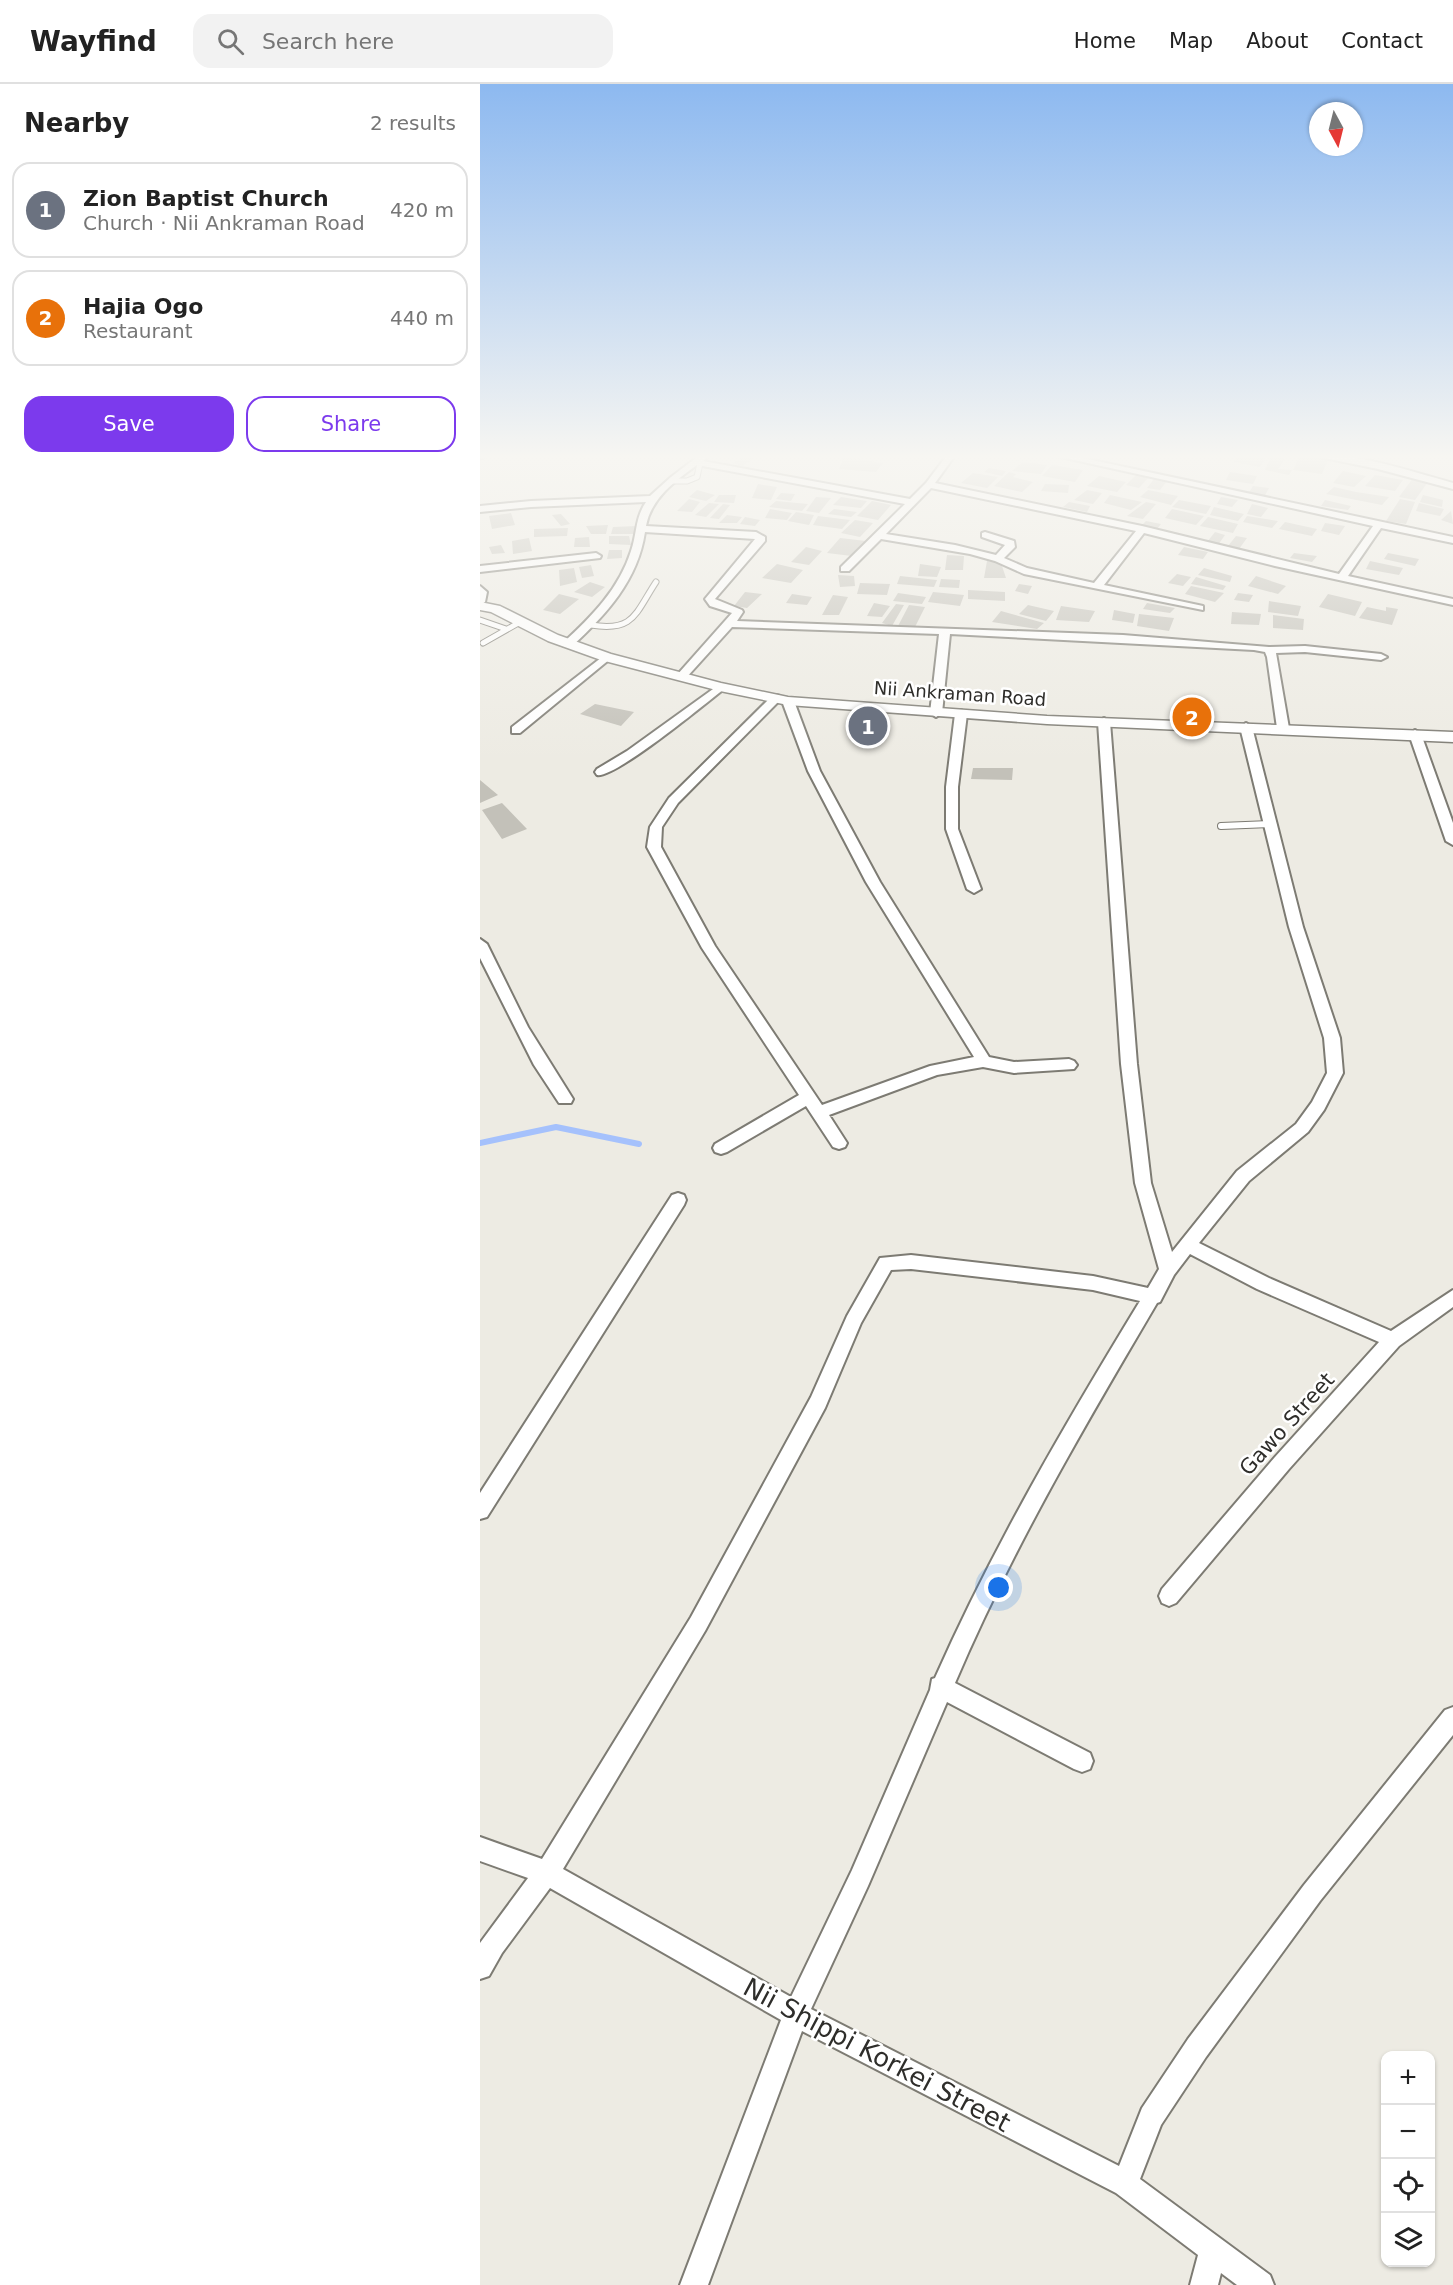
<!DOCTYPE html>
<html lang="en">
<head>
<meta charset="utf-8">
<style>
  :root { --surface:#fff; --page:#f2f2f2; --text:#222; --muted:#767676; --line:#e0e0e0; --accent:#7c3aed }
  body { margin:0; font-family:"DejaVu Sans",sans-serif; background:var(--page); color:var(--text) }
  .controls { position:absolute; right:18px; bottom:18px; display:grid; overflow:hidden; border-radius:12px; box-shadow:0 2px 4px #0004 }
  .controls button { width:54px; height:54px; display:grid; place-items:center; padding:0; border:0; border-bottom:2px solid var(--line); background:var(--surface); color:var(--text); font:30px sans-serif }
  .compass { position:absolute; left:829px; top:18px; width:54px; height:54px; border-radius:50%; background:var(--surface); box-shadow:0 2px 4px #0004; rotate:173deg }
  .you { position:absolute; left:519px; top:1504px; width:21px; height:21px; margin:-15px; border:4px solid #fff; border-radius:50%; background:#1a73e8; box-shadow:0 0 0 9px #1a73e833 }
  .badge { display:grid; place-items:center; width:39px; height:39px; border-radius:50%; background:var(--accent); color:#fff; font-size:20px; font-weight:700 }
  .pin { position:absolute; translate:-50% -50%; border:3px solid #fff; box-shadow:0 2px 6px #0006 }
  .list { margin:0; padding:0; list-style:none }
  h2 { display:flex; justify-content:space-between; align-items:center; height:78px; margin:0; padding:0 24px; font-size:26px }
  h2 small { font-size:20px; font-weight:400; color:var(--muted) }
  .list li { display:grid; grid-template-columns:39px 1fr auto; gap:18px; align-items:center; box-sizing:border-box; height:96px; margin:0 12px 12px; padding:0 12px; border:2px solid var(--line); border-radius:18px }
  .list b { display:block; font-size:22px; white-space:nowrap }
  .list p { margin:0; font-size:20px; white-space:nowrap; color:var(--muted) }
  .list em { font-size:20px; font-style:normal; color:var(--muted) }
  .actions { display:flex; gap:12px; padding:18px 24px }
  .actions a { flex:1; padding:14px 0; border:2px solid var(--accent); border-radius:18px; text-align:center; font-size:21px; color:var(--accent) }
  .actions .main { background:var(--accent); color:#fff }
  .icon { flex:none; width:33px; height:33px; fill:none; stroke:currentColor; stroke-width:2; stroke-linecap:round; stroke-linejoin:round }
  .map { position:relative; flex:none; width:973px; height:2201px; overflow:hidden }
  header { display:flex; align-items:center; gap:36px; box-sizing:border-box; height:84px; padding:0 30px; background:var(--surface); border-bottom:2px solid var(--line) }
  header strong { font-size:28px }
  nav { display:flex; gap:33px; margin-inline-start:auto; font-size:21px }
  .search { width:420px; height:54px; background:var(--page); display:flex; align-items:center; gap:15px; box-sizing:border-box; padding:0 21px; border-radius:18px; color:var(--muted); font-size:22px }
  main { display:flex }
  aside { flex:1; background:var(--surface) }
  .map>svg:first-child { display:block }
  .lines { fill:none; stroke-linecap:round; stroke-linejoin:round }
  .stream { stroke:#a5c1fc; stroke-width:6 }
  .building { fill:#c3c1b9 }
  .service-far1-casing { stroke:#7d7b73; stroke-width:7 }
  .service-casing { stroke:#7d7b73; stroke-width:8 }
  .minor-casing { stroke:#7d7b73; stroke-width:4 }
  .tertiary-casing { stroke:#7d7b73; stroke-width:3 }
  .service-far1 { stroke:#fff; stroke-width:5 }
  .service { stroke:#fff; stroke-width:6 }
  .minor { fill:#fff; fill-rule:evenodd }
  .tertiary { fill:#fff; fill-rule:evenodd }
  .labels { text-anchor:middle; stroke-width:5; stroke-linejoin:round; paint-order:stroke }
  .far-street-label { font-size:18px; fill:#2e2d2a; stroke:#fff }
  .street-label { font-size:21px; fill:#2e2d2a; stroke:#fff }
  .near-street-label { font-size:26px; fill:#2e2d2a; stroke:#fff }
</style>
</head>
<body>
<header>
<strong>Wayfind</strong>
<div class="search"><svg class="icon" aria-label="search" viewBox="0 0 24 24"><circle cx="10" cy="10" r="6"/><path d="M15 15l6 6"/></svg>Search here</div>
<nav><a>Home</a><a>Map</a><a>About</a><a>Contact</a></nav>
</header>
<main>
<aside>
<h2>Nearby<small>2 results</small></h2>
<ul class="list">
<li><span class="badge" style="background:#6b7280">1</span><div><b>Zion Baptist Church</b><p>Church · Nii Ankraman Road</p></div><em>420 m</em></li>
<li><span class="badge" style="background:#e8710a">2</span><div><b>Hajia Ogo</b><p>Restaurant</p></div><em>440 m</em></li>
</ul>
<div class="actions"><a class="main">Save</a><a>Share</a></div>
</aside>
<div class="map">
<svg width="973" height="2201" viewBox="0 0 973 2201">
  <rect width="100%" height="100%" fill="#edebe3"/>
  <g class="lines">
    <path class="stream" d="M0 1059 76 1043 159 1060"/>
  </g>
  <path class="building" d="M792 370H814L813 374H800L805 375 798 385 812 386 809 391 785 386Z
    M268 371 277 373 262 382 253 379Z
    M758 371H770L786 374 780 383 754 378Z
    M820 372 848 376 842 390 813 386Z
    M364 373 403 379 396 388 359 385Z
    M543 378 567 381 561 390 532 387Z
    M572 381 603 386 595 398 562 392Z
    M509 384 526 387 522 392 504 388Z
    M863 387 886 392 874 403 853 399Z
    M529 388 536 390 533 393 553 398 542 408 514 402Z
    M750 388 777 392 773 400 746 396Z
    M493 389 518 393 507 404 481 399Z
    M656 391 668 394 659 404 646 401Z
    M895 391 923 396 915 407 885 402Z
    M619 392 646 398 637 408 607 402Z
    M933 394 948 398 935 416 919 413Z
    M674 395 687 397 680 406 667 404Z
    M278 400 297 403 291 416 272 414Z
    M565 400 589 401 588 409 561 407Z
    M773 402 789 404 783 415 767 412Z
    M854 403 876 408 909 413 902 421 846 410Z
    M217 406 235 411 226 417 209 413Z
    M607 406 622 409 613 420 594 416Z
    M668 406 698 412 691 421 660 413Z
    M301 409 315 410 311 417 296 415Z
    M239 411H256L254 419 234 418Z
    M630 411 662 418 651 426 624 419Z
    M943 411 963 416 962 423 940 418Z
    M336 413 351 414 339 429 326 427Z
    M361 413 387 417 381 424 353 421Z
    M741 413 758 416 752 423 737 420Z
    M209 415 220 418 212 428 197 427Z
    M920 415 935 418 926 440 906 437Z
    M699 416 731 422 726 430 692 423Z
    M845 416 871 422 868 426 841 422Z
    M296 417 328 420 322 427 289 423Z
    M392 417 411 421 398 436 377 432Z
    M589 418 610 422 607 428 583 423Z
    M666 418 676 420 663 435 647 432Z
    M229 419 239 420 226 433 215 431Z
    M939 419 964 425 960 432 936 427Z
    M243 420 250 421 239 435 230 434Z
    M772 420 788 424 781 433 767 430Z
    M734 423 764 430 758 437 730 431Z
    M290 425 312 429 307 436 285 434Z
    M354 425 377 428 371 433 348 430Z
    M692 425 724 432 716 441 685 434Z
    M971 427 973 440 961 436Z
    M316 428 334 431 329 441 308 437Z
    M31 429 35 441 12 445 9 432Z
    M81 430 90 440 81 442 72 431Z
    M247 431 262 433 257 439H239Z
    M338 432 370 436 362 445 333 441Z
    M767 432 798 437 792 444 763 438Z
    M265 433 280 436 275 442 260 440Z
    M728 433 758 440 753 449 720 442Z
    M375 436 393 439 380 453 361 449Z
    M666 437 681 440 677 445 662 441Z
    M805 438 837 445 832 452 799 445Z
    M845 439 865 442 859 451 841 447Z
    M128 441 126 450H111L106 442Z
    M157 442 156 450H131L133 443Z
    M88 444 87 452 54 453V445Z
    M735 448 745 451 738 461 727 458Z
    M129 452H149L151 461 129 460Z
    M756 452 767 454 759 465 748 462Z
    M109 453 110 463H94L95 454Z
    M49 454 52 467 33 470 32 457Z
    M360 454 386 457 372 472 347 469Z
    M21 461 25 469 12 470 9 463Z
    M326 463 342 467 329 481 311 478Z
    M704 463 728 468 723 475 698 471Z
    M129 466H142V474L127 475Z
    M814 469 837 472 832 478 810 474Z
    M908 469 939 475 935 482 904 475Z
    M467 471 484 472 483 486H465Z
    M507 477 521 479 526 494H504Z
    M890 477 923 484 919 491 886 485Z
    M297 480 323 486 311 499 282 494Z
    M440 480 461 483 457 493 438 492Z
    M111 481 114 492 102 494 99 483Z
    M94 484 97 498 80 502 79 486Z
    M724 484 752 492 750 498 718 491Z
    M697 490 711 493 703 502 688 499Z
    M358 491 374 492 375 502 360 503Z
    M420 492 457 496 454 503 417 500Z
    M776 492 806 502 798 510 768 502Z
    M716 493 746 502 743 506 711 500Z
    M461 495 480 496 479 504 459 503Z
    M110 498 125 503 112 513 94 508Z
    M380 499 410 500 407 511 377 510Z
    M539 500 552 502 548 510 535 507Z
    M711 502 744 509 735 518 705 510Z
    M488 506 525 508V517L488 515Z
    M265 508 282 510 267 524 254 522Z
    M453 508 484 511 480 522 448 518Z
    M418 509 446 513 442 520 413 517Z
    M758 509 773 511 769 518 754 516Z
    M79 510 99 515 80 530 63 526Z
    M312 510 332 513 327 521 306 519Z
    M848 510 882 518 875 532 839 523Z
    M353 511 368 513 359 531H342Z
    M789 517 821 522 818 532 788 528Z
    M394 519 410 522 402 533 387 532Z
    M667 519 695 524 690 529 663 525Z
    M416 520 424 521 412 542 402 539Z
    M429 521 445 523 435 543 418 542Z
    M548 521 574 527 566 537 539 530Z
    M581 522 615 527 609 538 576 536Z
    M887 523 906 527V523L918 525 912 541 879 534Z
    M634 526 655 530 653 539 632 536Z
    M521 527 564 539 557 545 512 538Z
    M752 528 781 530 779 541 751 540Z
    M659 530 694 534 689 547 657 542Z
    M793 531 824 535 823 546 793 544Z
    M115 620 154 628 141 642 100 630Z
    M493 684H533L532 696 491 695Z
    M0 696 18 711 0 719Z
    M22 719 47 745 22 755 2 726Z"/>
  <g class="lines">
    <g class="service-far1-casing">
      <path id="service-far1" d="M192 397H207L217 393 220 379
        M0 536 26 545
        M111 541C154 548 155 530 176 498
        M3 559 40 538"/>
    </g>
    <g class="service-casing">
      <path id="service" d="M741 742 790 740"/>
    </g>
    <g class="minor-casing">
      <path id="minor" d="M0 370H16L0 374Z
        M221 370H232L223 377 430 415 446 399 468 370H476L455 399 662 442 859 490 893 442 567 370H584L973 453V459L901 444 868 492 973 515V521L795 482 664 449 624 501 723 522V526L544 490 515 477 490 470 401 455 369 487H361V483L425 420 217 381C195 397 171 414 166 442L276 448 285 453V457L235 515 262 526 263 528 257 537 643 551 789 563 825 562 901 570 907 573 901 576 825 568 796 569 809 644 803 648 797 644 787 573 785 568 774 566 470 550 462 629 456 633 450 629 459 550 252 543 205 595H197V591L252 529 230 522 225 515 275 455 165 448C158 496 126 531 92 562H84V558C112 532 139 505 151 467 157 450 155 434 166 418L51 423 0 428V422L51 417 170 412 191 393ZM451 404 656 447 614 499 547 484 524 474 535 463 534 457 505 448 502 449V453L525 461 516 471 475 461 406 450Z
        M825 370C875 368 926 386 973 399V405L898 385Z
        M116 469 121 472 120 474 0 488V482Z
        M0 502 7 508 5 518 0 521Z
        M126 570 130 571V575L40 649H32V643Z
        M240 600 246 603 244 605C225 620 134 695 117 691L115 688 117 685 147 667Z
        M296 611 300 612V616L198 719 182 743 181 763 235 862 342 1021 450 982 494 973 386 798 328 687 302 617 308 614 314 617 340 687 400 798 509 973 534 978 589 975 594 977 597 981 594 985 534 989 503 983 457 991 349 1031 367 1059 365 1063 359 1065 353 1063 326 1022 247 1068 241 1070 235 1068 233 1064 235 1060 319 1011 222 864 167 763 170 743 189 714 292 612Z
        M481 626 487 630 478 703V745L501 805 494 809 487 805 466 745V703L475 630Z
        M624 634 630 638 657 980 671 1099 692 1168 757 1087 816 1040 832 1018 847 989 844 954 809 843 760 643 766 639 772 643 823 843 860 954 863 989 844 1026 828 1048 769 1097 719 1159 789 1194 911 1247 973 1206V1223L919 1262 809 1385 696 1519 689 1522 682 1519 679 1512 682 1505 795 1373 899 1258 777 1205 710 1170 694 1191 680 1218 677 1219C604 1343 531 1467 475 1599L610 1669 613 1677 610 1685 602 1688 594 1685 467 1618 388 1802 331 1925 639 2082 662 2024 708 1955 824 1801 965 1626 973 1623V1651L840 1817 726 1973 681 2041 660 2095 790 2191 794 2201H757L741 2189 738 2201H710L718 2171 636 2109 322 1947 228 2201H200L301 1936 70 1804 22 1869 9 1892 0 1895V1859L48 1794 0 1777V1753L62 1775 211 1533 331 1313 367 1232 400 1174 431 1171 613 1192 668 1204 679 1185 655 1099 641 980 618 638ZM431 1185 613 1206 660 1217C585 1340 513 1463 455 1594L452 1595 450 1606 372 1786 311 1913 83 1785 225 1547 345 1324 381 1239 411 1186Z
        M935 646 941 650 973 739V761L966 757 929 650Z
        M0 855 7 860 48 943 93 1015 91 1019H79L54 981 0 874Z
        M198 1109 204 1111 206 1116 204 1121 7 1433 0 1435V1409L192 1111Z"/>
    </g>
    <g class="tertiary-casing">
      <path id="tertiary" d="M0 518 20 522 78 551 131 570 241 599 308 613 567 632 973 648V658L567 640 308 621 240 607 121 576 68 557 11 528 0 526Z"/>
    </g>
    <use href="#service-far1" class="service-far1"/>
    <use href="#service" class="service"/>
    <use href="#minor" class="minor"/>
    <use href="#tertiary" class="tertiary"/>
  </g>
  <linearGradient id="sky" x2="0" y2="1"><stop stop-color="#8db9f0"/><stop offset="0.55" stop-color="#f7f6f2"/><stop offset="1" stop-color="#f7f6f2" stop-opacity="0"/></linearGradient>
  <rect width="973" height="678" fill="url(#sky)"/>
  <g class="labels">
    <g class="far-street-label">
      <text transform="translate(480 610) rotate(4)" y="6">Nii Ankraman Road</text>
    </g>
    <g class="street-label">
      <text transform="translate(807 1340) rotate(-48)" y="7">Gawo Street</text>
    </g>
    <g class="near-street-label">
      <text transform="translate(397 1971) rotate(28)" y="9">Nii Shippi Korkei Street</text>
    </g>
  </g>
</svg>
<div class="controls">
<button>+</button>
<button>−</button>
<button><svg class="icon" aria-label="locate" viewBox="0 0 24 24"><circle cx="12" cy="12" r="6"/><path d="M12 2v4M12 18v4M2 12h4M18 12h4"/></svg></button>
<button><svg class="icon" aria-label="layers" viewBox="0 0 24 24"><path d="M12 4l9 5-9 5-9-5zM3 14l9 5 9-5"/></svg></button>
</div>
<svg class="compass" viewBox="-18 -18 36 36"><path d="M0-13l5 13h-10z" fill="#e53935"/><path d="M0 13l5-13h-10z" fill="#767676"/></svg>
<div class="you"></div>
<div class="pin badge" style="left:388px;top:642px;background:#6b7280">1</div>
<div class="pin badge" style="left:712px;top:633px;background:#e8710a">2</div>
</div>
</main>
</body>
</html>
